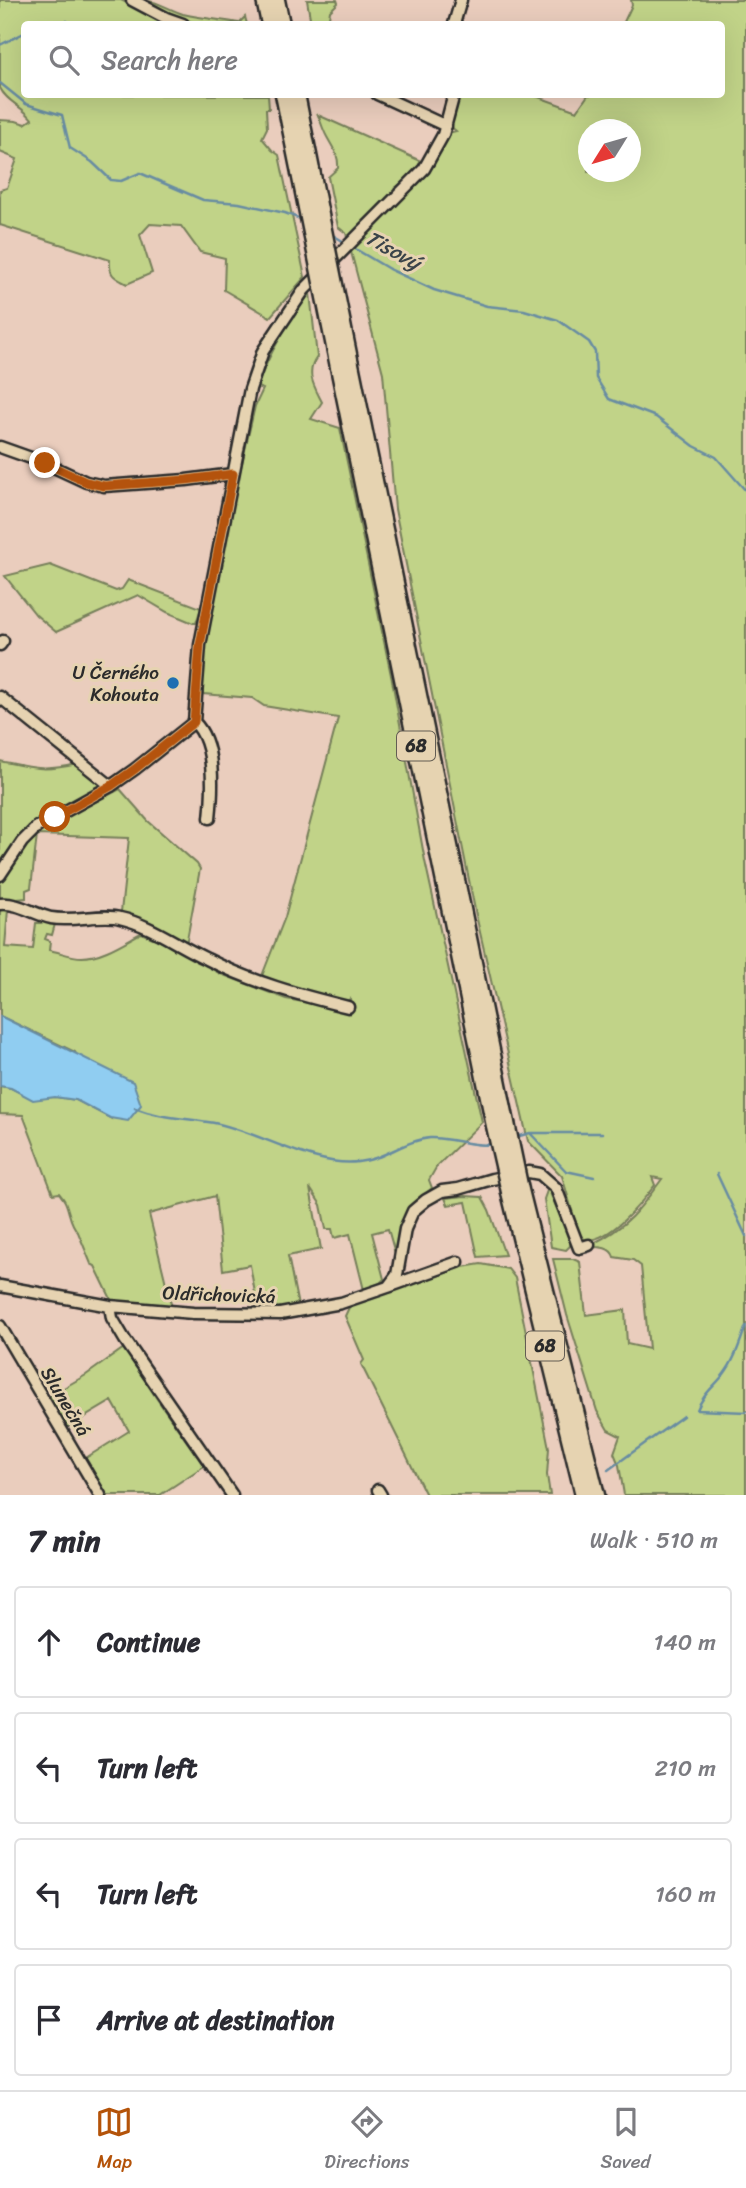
<!DOCTYPE html>
<html lang="en">
<head>
<meta charset="utf-8">
<style>
  :root { --surface:#fff; --page:#f7f7f7; --text:#2b2b33; --muted:#7c7c81; --line:#e1e1e2; --accent:#b45309 }
  body { margin:0; font-family:Sriracha,sans-serif; background:var(--page); color:var(--text) }
  .compass { position:absolute; left:578px; top:119px; width:63px; height:63px; border-radius:50%; background:var(--surface); box-shadow:0 7px 28px #0002; rotate:233deg }
  .stop { position:absolute; width:21px; height:21px; margin:-16px; border:5px solid #b45309; border-radius:50%; background:#fff }
  .stop.end { background:#b45309; border-color:#fff; box-shadow:0 2px 7px #0008 }
  .list { margin:0; padding:0; list-style:none }
  h2 { display:flex; justify-content:space-between; align-items:center; height:91px; margin:0; padding:0 28px; font-size:30px }
  h2 small { font-size:23px; font-weight:400; color:var(--muted) }
  .list li { display:grid; grid-template-columns:46px 1fr auto; gap:21px; align-items:center; box-sizing:border-box; height:112px; margin:0 14px 14px; padding:0 14px; border:2px solid var(--line); border-radius:7px }
  .list b { display:block; font-size:26px; white-space:nowrap }
  .list em { font-size:23px; font-style:normal; color:var(--muted) }
  .icon { flex:none; width:38px; height:38px; fill:none; stroke:currentColor; stroke-width:2; stroke-linecap:round; stroke-linejoin:round }
  .map { position:relative; flex:none; width:746px; height:1495px; overflow:hidden }
  .search { position:absolute; background:var(--surface); box-shadow:0 7px 28px #0002; left:21px; right:21px; top:21px; height:77px; display:flex; align-items:center; gap:18px; box-sizing:border-box; padding:0 24px; border-radius:7px; color:var(--muted); font-size:26px }
  .sheet { height:595px; background:var(--surface) }
  nav { display:flex; justify-content:space-around; align-items:center; box-sizing:border-box; height:98px; border-top:2px solid var(--line); background:var(--surface); font-size:19px; color:var(--muted) }
  nav a { display:grid; justify-items:center; gap:4px }
  nav .on { color:var(--accent) }
  .map>svg:first-child { display:block }
  .green { fill:#c1d388; stroke:#767f5a; stroke-width:2; fill-rule:evenodd }
  .water { fill:#90cdf1; stroke:#688ca2; stroke-width:2 }
  .lines { fill:none; stroke-linecap:round; stroke-linejoin:round }
  .stream { stroke:#688ca2; stroke-width:2.5 }
  .minor-casing { stroke:#2b2b2b; stroke-width:15 }
  .highway-casing { stroke:#2b2b2b; stroke-width:19 }
  .minor { stroke:#e6d3b1; stroke-width:10 }
  .highway { stroke:#e6d3b1; stroke-width:14 }
  .highway-bridge-casing { stroke:#2b2b2b; stroke-width:19; stroke-linecap:butt }
  .highway-bridge { stroke:#e6d3b1; stroke-width:14 }
  .route { stroke:#b45309; stroke-width:9 }
  .poi-dot { fill:#1f6fb2; stroke:#e6d3b1; stroke-width:2.5 }
  .labels { text-anchor:middle; stroke-width:6; stroke-linejoin:round; paint-order:stroke }
  .shield { fill:#e6d3b1; stroke:#635d53; stroke-width:2 }
  .shield-label { font-size:18px; font-weight:bold; fill:#2b2b2b }
  .poi-label { font-size:19px; fill:#2b2b2b; stroke:#e6d3b1; text-anchor:end }
  .street-label { font-size:19px; fill:#2b2b2b; stroke:#e6d3b1 }
  .water-label { font-size:21px; font-style:italic; fill:#3a4349; stroke:#e6d3b1 }
</style>
</head>
<body>
<div class="map">
<svg width="746" height="1495" viewBox="0 0 746 1495">
  <rect width="100%" height="100%" fill="#eacdbd"/>
  <filter id="ink" filterUnits="userSpaceOnUse"><feTurbulence type="fractalNoise" baseFrequency=".0143" numOctaves="2"/><feDisplacementMap in="SourceGraphic" scale="14" xChannelSelector="R" yChannelSelector="G"/><feConvolveMatrix kernelMatrix="1 2 1 2 8 2 1 2 1" color-interpolation-filters="sRGB"/></filter>
  <g filter="url(#ink)">
    <path class="green" d="M0 0H121L169 24H24V94L268 95 269 109H266L267 128 262 138 272 150 279 155 305 277 270 317 224 290 225 258 200 252 181 226 150 224 140 235 152 273 127 284C114 277 109 276 110 260L0 225V190L7 188 17 159 0 152V120L16 121 25 124 32 119C22 106 7 102 0 88Z
      M141 0C157 0 169 10 183 14 201 18 220 20 239 23L245 17 247 24H196Z
      M307 0H337L338 3 330 11 328 24H311Z
      M631 0H746V1495H624L619 1465 614 1453 620 1436 608 1430 597 1411 567 1315 553 1259H573L580 1262 586 1315 625 1310 627 1344 649 1349 641 1266 633 1260 614 1257C611 1247 600 1247 591 1247L592 1244C626 1228 640 1209 662 1179L652 1177 655 1185C641 1203 610 1242 585 1240L579 1234 562 1176 528 1141 476 915 395 509 383 373 346 233 338 227 328 177 338 168C339 155 333 148 327 137 323 130 321 122 318 115L423 162 416 172 395 188 408 192 434 165 448 133 456 131 450 126 456 95H533L577 111 588 95 722 94V24H623L632 5ZM588 130H630V172H588Z
      M310 293 317 357C305 373 314 386 322 402L311 419 340 428 392 680 425 861 482 1122 437 1166 429 1180 432 1188C404 1209 402 1224 396 1257L388 1229 372 1233 384 1279 380 1283 364 1290 350 1234 334 1238 332 1229H326L321 1205 310 1188 321 1249 288 1256 298 1306 278 1310H258L250 1265 223 1270 215 1196 149 1214 172 1308 112 1301 95 1266 91 1264 78 1232C70 1224 70 1214 66 1204 65 1200 62 1197 59 1193L53 1194 23 1115 0 1114V1086L11 1088 33 1099 55 1097 76 1100 110 1118 75 1052 0 1016V907L8 909 5 947 33 949 36 923H41L42 921 55 924 52 935 47 934 45 939 50 941 49 950C60 952 71 957 82 957 102 957 124 942 141 933L165 943 221 974 286 999 351 1010 350 999 345 1002 260 981 285 917 338 718 264 706 252 698 203 694V650L221 555 255 406 263 389 257 387C269 352 288 323 310 293Z
      M50 565 116 591 122 589 128 580 201 608 196 623H193L167 612 138 595 56 632 36 615 5 576Z
      M0 761C33 768 43 772 77 764L99 782 100 787C57 810 26 821 0 864Z
      M120 789 148 821 197 864 200 869 186 945 121 912 129 838 37 835 31 888 26 890V898L0 901V883L29 841 37 832Z
      M548 1188 571 1241 570 1246 566 1250 551 1247 544 1199Z
      M465 1196 482 1197 489 1210 505 1255 478 1257 466 1202 448 1205 445 1198Z
      M481 1264 508 1269 515 1278 549 1448 547 1475 550 1495H426L361 1364 364 1360 345 1316 351 1303 450 1269Z
      M124 1348 157 1399 204 1466 160 1495H105L84 1459 129 1431 112 1401 68 1427 65 1425 48 1397 86 1375Z"/>
    <path class="water" d="M0 1016 133 1082 141 1105 128 1121 110 1118 76 1100 55 1097 33 1100 11 1088 0 1086Z"/>
    <g class="lines">
      <path class="stream" d="M54 24 67 21
        M0 45 24 33
        M0 83 26 104 62 115 70 148 92 162 111 180 121 181 140 173 203 200 239 203 285 213 303 220
        M331 234 346 243
        M352 247 389 269 434 290 487 306 524 310 558 320 589 342 595 352 596 378 609 399 656 417 694 446 716 457 746 491
        M135 1108C162 1119 191 1118 219 1124 263 1134 314 1167 358 1162 383 1160 405 1140 430 1138 449 1137 478 1148 493 1144
        M531 1133H602
        M516 1137 530 1133 566 1171 594 1177
        M717 1174 746 1236
        M746 1326C740 1342 735 1360 724 1374 714 1387 703 1394 697 1410L746 1412
        M608 1470 683 1416"/>
      <g class="minor-casing">
        <path id="minor" d="M132 0 166 18 183 24
          M454 24 461 0
          M377 94 446 126
          M0 447 45 463 86 482 104 486 186 480 233 474
          M0 645 3 641
          M0 697 111 786
          M194 722C216 743 213 790 210 818
          M0 875 22 842 37 827 111 786 135 769 194 722 200 645 250 389 263 351 304 290 424 169 443 135 454 94
          M0 904C17 902 34 914 51 918 74 922 102 913 120 918 151 925 178 946 207 959 252 982 299 995 348 1007
          M0 1286 110 1306 193 1313 280 1314 341 1303 388 1287 397 1275 405 1229 413 1211 426 1200 442 1191 458 1189 492 1179 529 1172 540 1174 556 1188 579 1248 589 1245
          M388 1287 458 1262
          M110 1306 112 1318 125 1340 232 1495
          M0 1326 100 1495
          M378 1490 381 1495"/>
      </g>
      <g class="highway-casing">
        <path id="highway" d="M264 0 269 24
          M277 0 282 24
          M283 94 299 173
          M297 94 312 170
          M351 364 507 1123
          M338 367 494 1126
          M521 1190 597 1495
          M509 1192 583 1495"/>
      </g>
      <use href="#minor" class="minor"/>
      <use href="#highway" class="highway"/>
      <g class="highway-bridge-casing">
        <path id="highway-bridge" d="M312 170 351 364
          M299 173 338 367
          M507 1123 521 1190
          M494 1126 509 1192"/>
      </g>
      <use href="#highway-bridge" class="highway-bridge"/>
    </g>
  </g>
  <g class="lines" filter="url(#ink)">
    <path class="route" d="M45 463 86 482 104 486 186 480 233 474 200 645 194 722 135 769 111 786 55 817"/>
  </g>
  <circle class="poi-dot" cx="173" cy="683" r="7"/>
  <g class="labels">
    <g class="shield">
      <rect x="397" y="731.5" width="38" height="29" rx="5"/>
      <rect x="526" y="1331.5" width="38" height="29" rx="5"/>
    </g>
    <g class="shield-label">
      <text x="416" y="752">68</text>
      <text x="545" y="1352">68</text>
    </g>
    <g class="poi-label">
      <text x="159" y="679">U Černého<tspan x="159" dy="22">Kohouta</tspan></text>
    </g>
    <g class="street-label">
      <text transform="translate(219 1294) rotate(2)" y="7">Oldřichovická</text>
      <text transform="translate(66 1401) rotate(59)" y="7">Slunečná</text>
    </g>
    <g class="water-label">
      <text transform="translate(393 250) rotate(29)" y="7">Tisový</text>
    </g>
  </g>
</svg>
<svg class="compass" viewBox="-18 -18 36 36"><path d="M0-13l5 13h-10z" fill="#e53935"/><path d="M0 13l5-13h-10z" fill="#7c7c81"/></svg>
<div class="stop" style="left:55px;top:817px"></div>
<div class="stop end" style="left:45px;top:463px"></div>
<div class="search"><svg class="icon" aria-label="search" viewBox="0 0 24 24"><circle cx="10" cy="10" r="6"/><path d="M15 15l6 6"/></svg>Search here</div>
</div>
<section class="sheet">
<h2>7 min<small>Walk · 510 m</small></h2>
<ul class="list">
<li><svg class="icon" aria-label="ahead" viewBox="0 0 24 24"><path d="M12 20V5M6 11l6-6 6 6"/></svg><div><b>Continue</b></div><em>140 m</em></li>
<li><svg class="icon" aria-label="left" viewBox="0 0 24 24"><path d="M17 20v-9H6M10 6l-5 5 5 5"/></svg><div><b>Turn left</b></div><em>210 m</em></li>
<li><svg class="icon" aria-label="left" viewBox="0 0 24 24"><path d="M17 20v-9H6M10 6l-5 5 5 5"/></svg><div><b>Turn left</b></div><em>160 m</em></li>
<li><svg class="icon" aria-label="arrive" viewBox="0 0 24 24"><path d="M6 21V4h12l-3 4 3 4H6"/></svg><div><b>Arrive at destination</b></div></li>
</ul>
</section>
<nav>
<a class="on"><svg class="icon" aria-label="map" viewBox="0 0 24 24"><path d="M3 6l6-2 6 2 6-2v14l-6 2-6-2-6 2zM9 4v14M15 6v14"/></svg>Map</a>
<a><svg class="icon" aria-label="directions" viewBox="0 0 24 24"><path d="M12 3l9 9-9 9-9-9zM9 14v-3h6M13 9l2 2-2 2"/></svg>Directions</a>
<a><svg class="icon" aria-label="saved" viewBox="0 0 24 24"><path d="M7 4h10v16l-5-4-5 4z"/></svg>Saved</a>
</nav>
</body>
</html>
